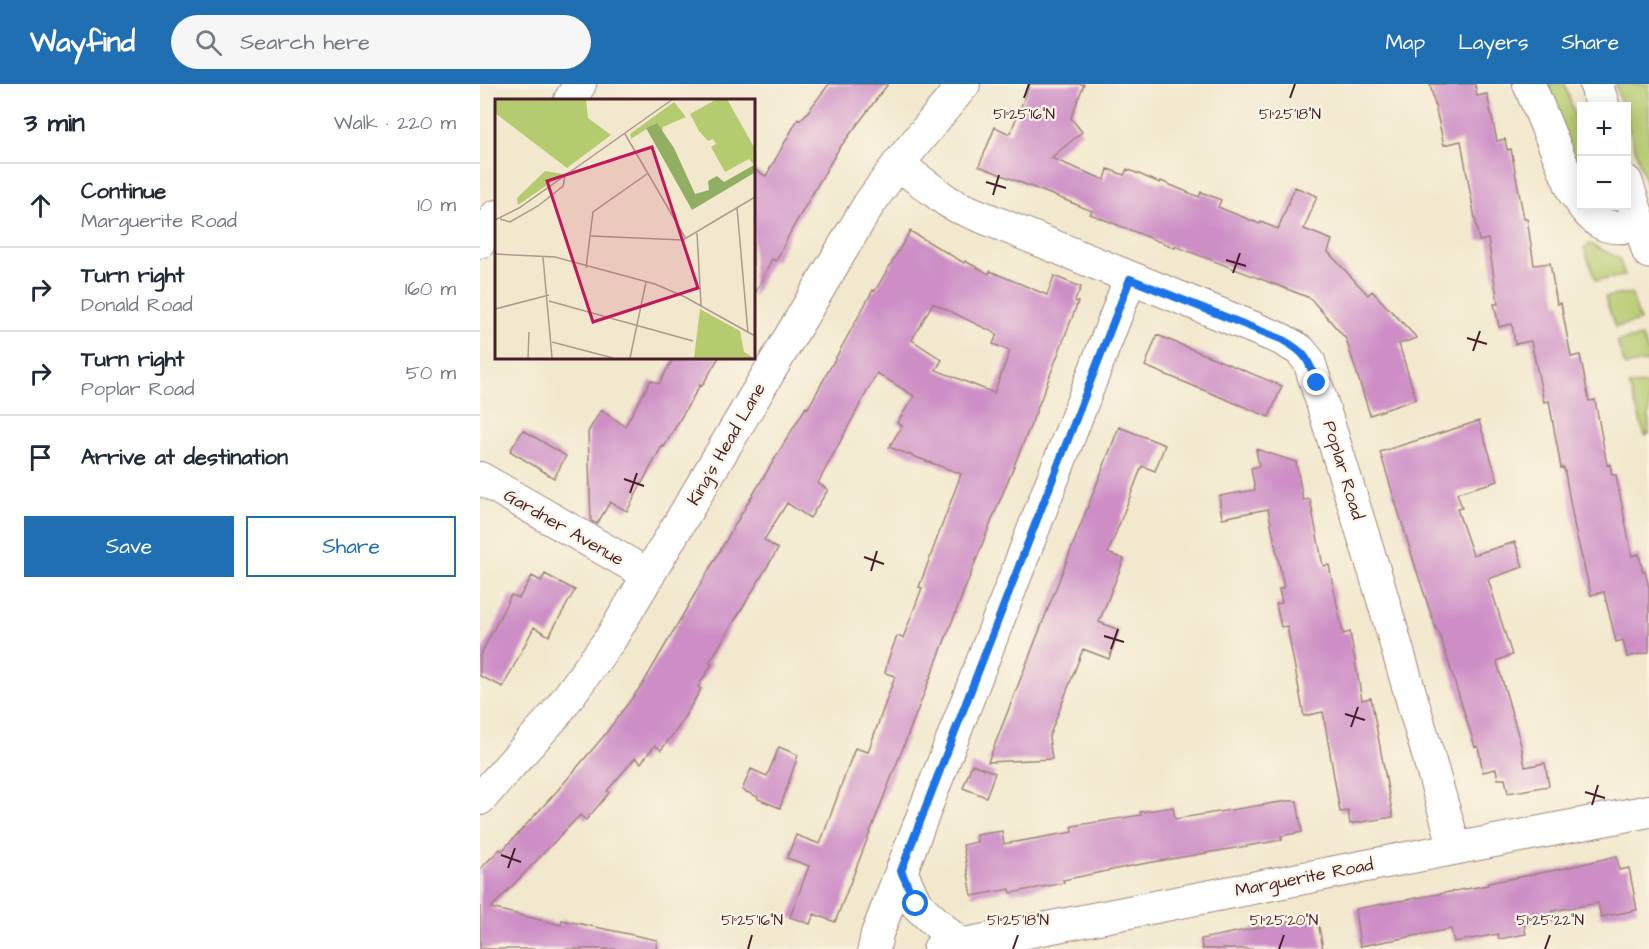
<!DOCTYPE html>
<html lang="en">
<head>
<meta charset="utf-8">
<style>
  :root { --surface:#fff; --page:#f6f6f7; --text:#1f2937; --muted:#747a83; --line:#e0e1e3; --accent:#1f6fb2 }
  body { margin:0; font-family:"Architects Daughter",sans-serif; background:var(--page); color:var(--text) }
  .controls { position:absolute; right:18px; top:18px; display:grid; overflow:hidden; border-radius:0px; box-shadow:0 3px 15px #0003 }
  .controls button { width:54px; height:54px; display:grid; place-items:center; padding:0; border:0; border-bottom:2px solid var(--line); background:var(--surface); color:var(--text); font:30px sans-serif }
  .stop { position:absolute; width:18px; height:18px; margin:-14px; border:4px solid #1a73e8; border-radius:50%; background:#fff }
  .stop.end { background:#1a73e8; border-color:#fff; box-shadow:0 2px 6px #0008 }
  .list { margin:0; padding:0; list-style:none }
  h2 { display:flex; justify-content:space-between; align-items:center; height:78px; margin:0; padding:0 24px; font-size:26px }
  h2 small { font-size:20px; font-weight:400; color:var(--muted) }
  .list li { display:grid; grid-template-columns:39px 1fr auto; gap:18px; align-items:center; box-sizing:border-box; height:84px; padding:0 24px; border-top:2px solid var(--line) }
  .list b { display:block; font-size:22px; white-space:nowrap }
  .list p { margin:0; font-size:20px; white-space:nowrap; color:var(--muted) }
  .list em { font-size:20px; font-style:normal; color:var(--muted) }
  .actions { display:flex; gap:12px; padding:18px 24px }
  .actions a { flex:1; padding:14px 0; border:2px solid var(--accent); border-radius:0px; text-align:center; font-size:21px; color:var(--accent) }
  .actions .main { background:var(--accent); color:#fff }
  .icon { flex:none; width:33px; height:33px; fill:none; stroke:currentColor; stroke-width:2; stroke-linecap:round; stroke-linejoin:round }
  .map { position:relative; flex:none; width:1169px; height:865px; overflow:hidden }
  header { display:flex; align-items:center; gap:36px; box-sizing:border-box; height:84px; padding:0 30px; background:var(--accent); color:#fff }
  header strong { font-size:28px }
  nav { display:flex; gap:33px; margin-inline-start:auto; font-size:21px }
  .search { width:420px; height:54px; background:var(--page); display:flex; align-items:center; gap:15px; box-sizing:border-box; padding:0 21px; border-radius:33px; color:var(--muted); font-size:22px }
  main { display:flex }
  aside { flex:1; background:var(--surface) }
  .map>svg:first-child { display:block }
  .green { fill:#b5cb6f; stroke:#80754d; stroke-width:1.5 }
  .building { fill:#cd8ec6; fill-rule:evenodd }
  .lines { fill:none; stroke-linecap:round; stroke-linejoin:round }
  .minor-casing { stroke:#9e847c; stroke-width:34 }
  .highway-casing { stroke:#9e847c; stroke-width:35 }
  .minor { stroke:#fff; stroke-width:32 }
  .highway { stroke:#fff; stroke-width:33 }
  .route { stroke:#1a73e8; stroke-width:8 }
  .ticks { fill:none; stroke:#4a1f2b; stroke-width:2 }
  .labels { text-anchor:middle; stroke-width:4.5; stroke-linejoin:round; paint-order:stroke }
  .street-label { font-size:18px; fill:#4a1f2b; stroke:#fcf5e5 }
  .inset-road { fill:none; stroke:#af988d; stroke-width:1.5 }
  .view { fill:#c2185b; fill-opacity:0.15; stroke:#c2185b; stroke-width:3 }
  .inset-edge { fill:none; stroke:#4a1f2b; stroke-width:3 }
  .ticks-label { font-size:15px; text-anchor:middle; fill:#4a1f2b; stroke:#fcf5e5; stroke-width:4.5; stroke-linejoin:round; paint-order:stroke }
</style>
</head>
<body>
<header>
<strong>Wayfind</strong>
<div class="search"><svg class="icon" aria-label="search" viewBox="0 0 24 24"><circle cx="10" cy="10" r="6"/><path d="M15 15l6 6"/></svg>Search here</div>
<nav><a>Map</a><a>Layers</a><a>Share</a></nav>
</header>
<main>
<aside>
<h2>3 min<small>Walk · 220 m</small></h2>
<ul class="list">
<li><svg class="icon" aria-label="ahead" viewBox="0 0 24 24"><path d="M12 20V5M6 11l6-6 6 6"/></svg><div><b>Continue</b><p>Marguerite Road</p></div><em>10 m</em></li>
<li><svg class="icon" aria-label="right" viewBox="0 0 24 24"><path d="M7 20v-9h11M14 6l5 5-5 5"/></svg><div><b>Turn right</b><p>Donald Road</p></div><em>160 m</em></li>
<li><svg class="icon" aria-label="right" viewBox="0 0 24 24"><path d="M7 20v-9h11M14 6l5 5-5 5"/></svg><div><b>Turn right</b><p>Poplar Road</p></div><em>50 m</em></li>
<li><svg class="icon" aria-label="arrive" viewBox="0 0 24 24"><path d="M6 21V4h12l-3 4 3 4H6"/></svg><div><b>Arrive at destination</b></div></li>
</ul>
<div class="actions"><a class="main">Save</a><a>Share</a></div>
</aside>
<div class="map">
<svg width="1169" height="865" viewBox="0 0 1169 865">
  <rect width="100%" height="100%" fill="#fcf5e5"/>
  <filter id="ink" filterUnits="userSpaceOnUse"><feTurbulence type="fractalNoise" baseFrequency=".0167" numOctaves="2"/><feDisplacementMap in="SourceGraphic" scale="12" xChannelSelector="R" yChannelSelector="G"/><feConvolveMatrix kernelMatrix="1 2 1 2 8 2 1 2 1" color-interpolation-filters="sRGB"/></filter>
  <filter id="wash" filterUnits="userSpaceOnUse"><feTurbulence type="fractalNoise" baseFrequency=".008" numOctaves="4" result="noise"/><feDisplacementMap in="SourceGraphic" scale="24" xChannelSelector="R" yChannelSelector="G"/><feGaussianBlur stdDeviation="1.35" result="paint"/><feColorMatrix in="noise" values="0 0 0 0 0 0 0 0 0 0 0 0 0 0 0 0 0 1.4 0 .05"/><feComposite in="paint" operator="in"/></filter>
  <g filter="url(#wash)">
    <rect width="100%" height="100%" fill="#f2e8ce"/>
    <path class="green" d="M1056 0H1085L1101 53V111Z
      M1135 0H1169V110L1147 38 1146 22H1142Z
      M1110 160 1139 174 1145 192 1116 197 1104 164Z
      M1151 209 1160 237 1135 243 1125 213Z
      M1162 253 1169 271V277L1145 282 1137 257Z
      M1169 300V350L1165 352 1149 301Z"/>
    <g id="blocks">
      <path class="building" d="M349 0H408L358 66 312 145 296 177 292 175 273 214V85L286 92 318 35 320 36 327 29Z
        M550 0H604L591 34 602 48 571 74 625 96 628 85 644 91 647 85 680 99 681 97 719 113 721 108 741 116 738 123 780 140 781 138 798 145 815 103 837 112 824 145 852 156 848 168 888 211 892 207 937 254 919 260 936 315 890 331 866 255 830 214 695 162V164L610 130 612 127 595 120 499 82 515 43 530 50Z
        M950 0H995L997 12 1007 10 1017 57 1025 55 1027 66 1031 65 1044 135H1047L1054 181 1070 179 1077 220 1081 219 1091 273 1100 271 1109 317 1115 316 1127 381 1130 380 1132 391H1136L1152 472 1159 470 1163 488 1165 487 1169 504V568L1147 573 1143 556 1136 558 1124 508 1111 511 1095 445 1084 383 1081 384 1069 317 1064 318 1051 257 1035 260 1032 240 1019 243 1014 220H1018L1008 155 999 157 981 57 964 61Z
        M430 147 484 179 485 177 509 190 510 187 567 211 574 192 601 203 595 217 598 218 556 328 507 448 355 838 334 830 330 840 310 833 329 782 307 774 316 751 340 760 375 664 388 668 415 592 405 589 408 576 417 552 423 554 442 504 439 503 481 390 409 363 422 342 417 339 434 312 397 289 338 399 348 406 330 434 307 419 284 456 298 465 229 579 232 580 218 603 221 605 198 644 181 666 175 661 161 679 155 674 127 707 129 709 106 736 100 731 11 824 81 841 82 836 177 856 176 865H0V785L20 765 22 767 77 707 123 653 164 598 260 432 326 323 328 324 393 206 395 207ZM453 219 517 250 513 260 530 267 514 309 456 286 462 276 432 256Z
        M677 251 802 302 789 333 665 282Z
        M194 273H239L222 302 220 301 184 363 182 362 147 427 130 418 117 440 111 437 108 348 121 326 145 342 171 296 179 300Z
        M999 337 1018 397 977 409 982 424 977 425 993 471 1035 458 1043 483 1008 495 1032 571 1018 576 1017 578 1041 661 1045 683 1065 679 1069 702 1028 709 1025 695H1018L1016 685 1003 688 998 662 995 663 959 548H957L938 491 900 368Z
        M639 343 685 361 675 387 662 382 628 469 644 475 619 538 639 546 629 575 603 565 569 653 572 675 508 678Z
        M43 346 86 372 74 394 30 367Z
        M776 365 816 378 823 416 830 415 843 482 849 481 863 550 870 548 882 616 891 614 913 733 870 740 868 727 860 728 843 628 824 632 807 542 801 543 796 520 802 519 799 505 804 504 788 425 742 434 739 412 775 406 771 384 779 382Z
        M65 490 95 506 69 552 54 543 23 603 0 592V572L31 511 39 514 52 492 61 497Z
        M299 663 318 671 300 724 278 715V713L262 706 271 685 287 692Z
        M492 680 515 689 506 713 483 704Z
        M807 717H817L822 748 801 752 802 756 656 781 583 796 584 799 531 809 530 805 492 812 483 761 497 758 496 751 522 747 524 760 593 748 592 742 661 731 660 728 693 723 695 735Z
        M1137 772 1139 786 1149 784 1157 826 1121 833 1118 819 1072 827 1073 836 1044 841 1046 850 1019 855 1018 850 974 858 971 845 880 862 875 825 1008 801V799L1081 785Z
        M837 832 843 865H722L721 855Z"/>
    </g>
  </g>
  <g filter="url(#ink)">
    <use href="#blocks" fill-opacity="0" stroke="#9e847c" stroke-width="1.5"/>
    <g class="lines">
      <g class="minor-casing">
        <path id="minor" d="M1049 0 1094 109 1102 119
          M90 16 100 0
          M418 80 467 117 478 123 801 255 820 266 829 277 899 502 975 764
          M1103 122C1120 145 1133 146 1160 141
          M0 158 16 132
          M0 394 169 491
          M0 715 75 631 131 554 389 120 418 80 484 0
          M421 787 436 820 479 860
          M394 865 397 850 650 195
          M459 865 1169 727"/>
      </g>
      <g class="highway-casing">
        <path id="highway" d="M1116 0 1123 22
          M1146 98 1169 168"/>
      </g>
      <use href="#minor" class="minor"/>
      <use href="#highway" class="highway"/>
    </g>
  </g>
  <g class="lines" filter="url(#ink)">
    <path class="route" d="M436 820 421 787 650 195 801 255C825 268 828 274 837 299"/>
  </g>
  <path class="ticks" d="M544 14 549 0M810 14 815 0M506 98 526 104M513 111 519 91M746 176 766 182M753 189 760 169M987 254 1007 260M993 267 1000 247M144 395 164 402M150 409 157 389M384 473 404 480M391 487 397 467M624 552 644 558M631 565 638 545M865 630 885 636M871 643 878 623M1105 708 1125 714M1112 721 1118 701M21 771 41 778M28 784 35 764M268 865 272 851M533 865 538 851M799 865 804 851M1065 865 1070 851"/>
  <g class="labels">
    <g class="street-label">
      <text transform="translate(246 360) rotate(-60)" y="6">King's Head Lane</text>
      <text transform="translate(864 386) rotate(73)" y="6">Poplar Road</text>
      <text transform="translate(84 443) rotate(30)" y="6">Gardner Avenue</text>
      <text transform="translate(824 793) rotate(-11)" y="6">Marguerite Road</text>
    </g>
  </g>
  <g transform="translate(15 15)">
    <rect width="260" height="260" fill="#f2e8ce"/>
    <path d="M0 0H91L93 19 116 36 72 69 0 14ZM222 0H232L259 48V66L254 60 230 73 216 48 221 45 218 40 213 42 204 32 195 15ZM179 3 191 18 168 28 167 33 161 24 136 40 135 35ZM50 72 68 75 23 106 22 99ZM205 210 245 232 249 253 259 259H199Z" fill="#b5cb6f"/>
    <path d="M162 24 179 49 200 95 214 91 213 82 222 77 229 83 259 66V74L197 111 151 29Z" fill="#90af62"/>
    <path class="inset-road" d="M130 35 191 140M242 109 253 234M5 120 15 123 43 107 68 87 70 77M0 121 24 109 178 0M202 134 206 206M96 137 188 141 260 98M0 155 60 158 160 185 190 198 260 237M48 158 57 259M91 169 98 113 152 75M54 202 198 242M0 210 54 196M57 243 118 259M33 259 34 233M135 259 151 183"/>
    <path class="view" d="M157 48 203 189 98 223 52 82Z"/>
    <rect width="260" height="260" class="inset-edge"/>
  </g>
  <g class="ticks-label">
    <text x="544" y="35">51°25'16"N</text>
    <text x="810" y="35">51°25'18"N</text>
    <text x="272" y="841">51°25'16"N</text>
    <text x="538" y="841">51°25'18"N</text>
    <text x="804" y="841">51°25'20"N</text>
    <text x="1070" y="841">51°25'22"N</text>
  </g>
</svg>
<div class="controls">
<button>+</button>
<button>−</button>
</div>
<div class="stop" style="left:436px;top:820px"></div>
<div class="stop end" style="left:837px;top:299px"></div>
</div>
</main>
</body>
</html>
